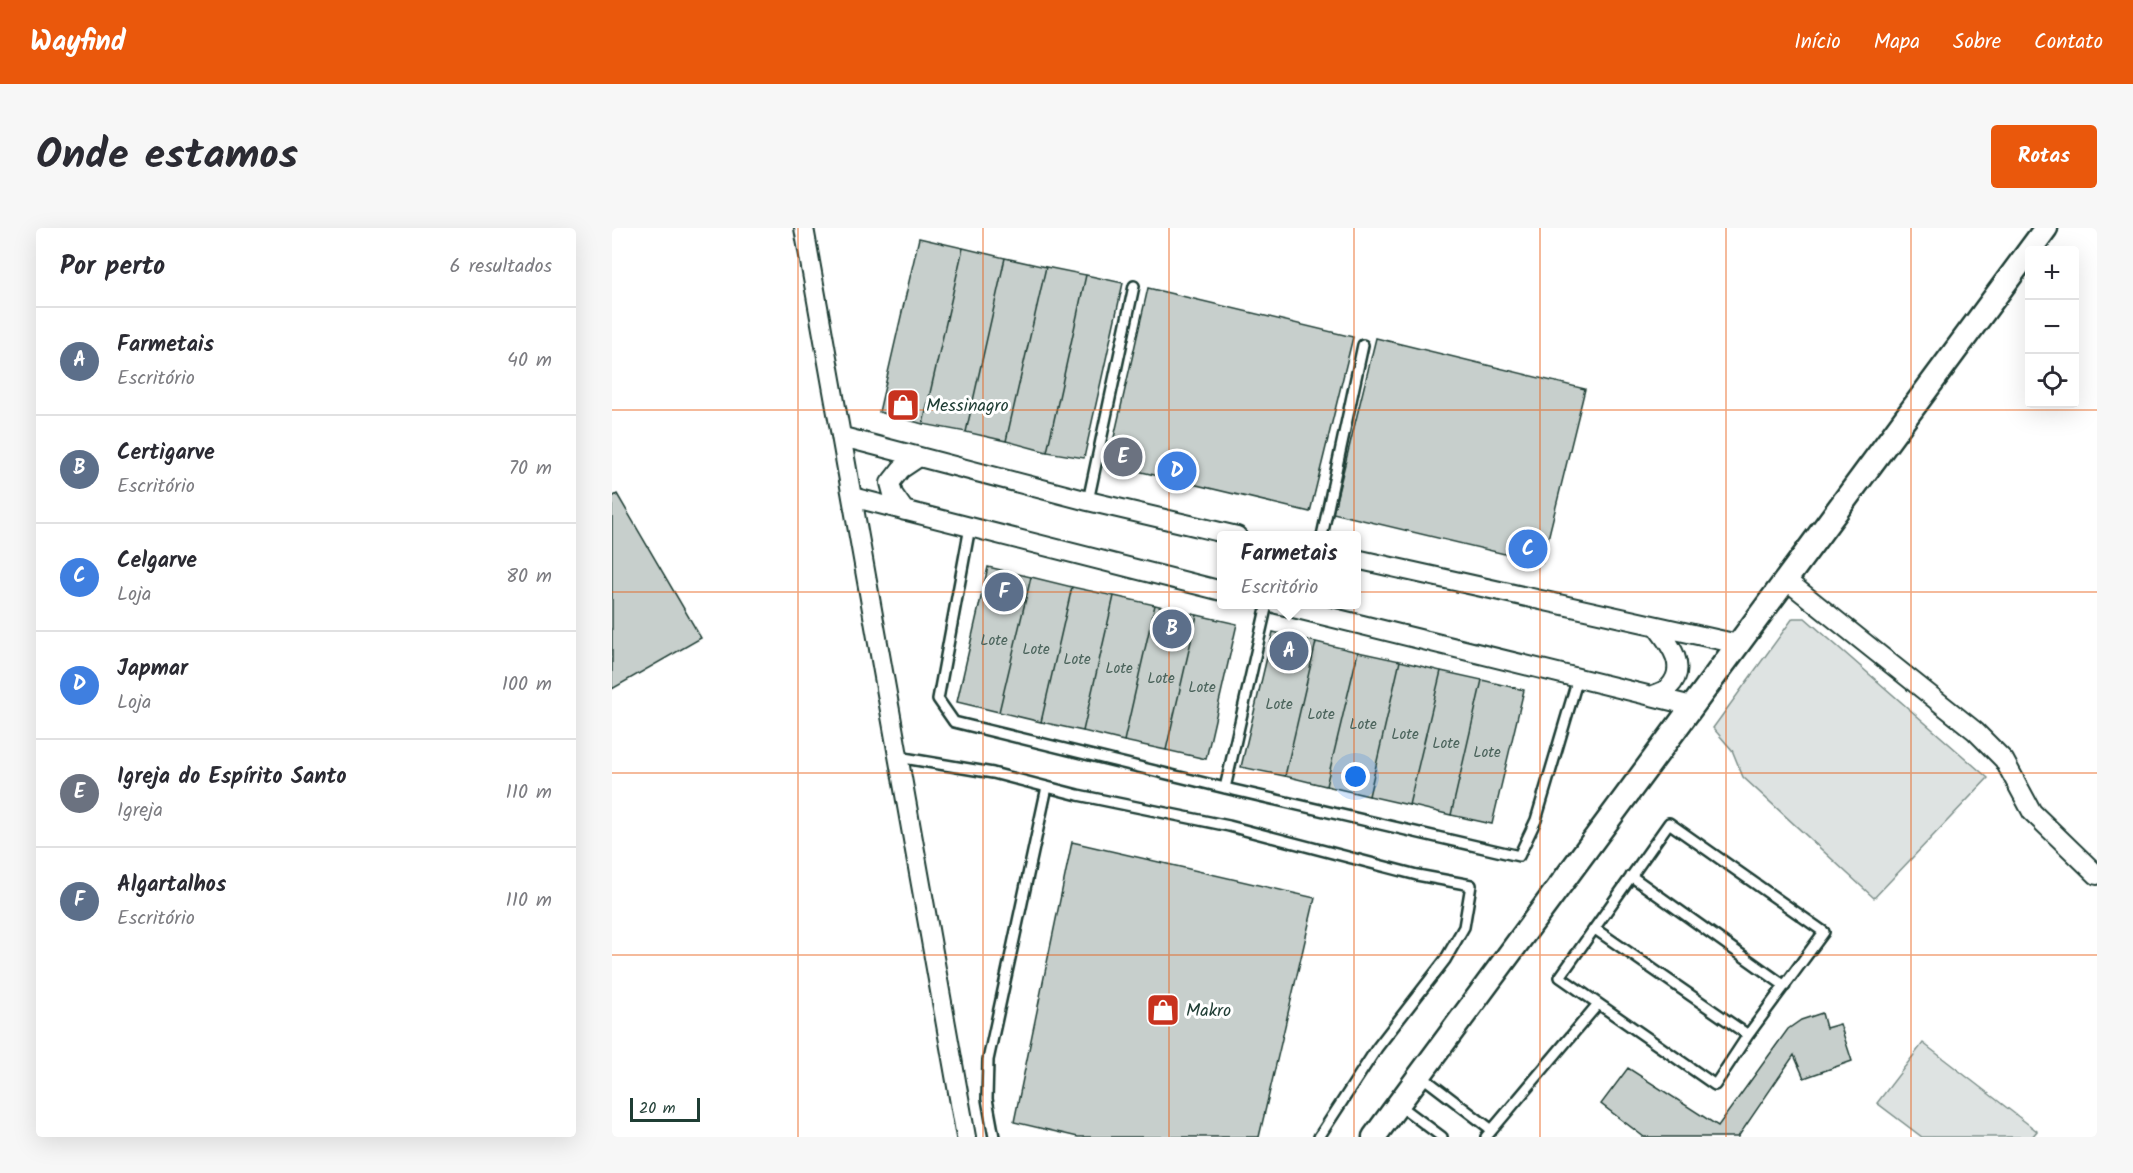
<!DOCTYPE html>
<html lang="pt">
<head>
<meta charset="utf-8">
<style>
  :root { --surface:#fff; --page:#f7f7f7; --text:#2b2b33; --muted:#7c7c81; --line:#e1e1e2; --accent:#ea580c }
  body { margin:0; font-family:Kalam,sans-serif; background:var(--page); color:var(--text) }
  .controls { position:absolute; right:18px; top:18px; display:grid; overflow:hidden; border-radius:6px; box-shadow:0 6px 24px #0002 }
  .controls button { width:54px; height:54px; display:grid; place-items:center; padding:0; border:0; border-bottom:2px solid var(--line); background:var(--surface); color:var(--text); font:30px sans-serif }
  .scale { position:absolute; left:18px; bottom:15px; width:70px; box-sizing:border-box; padding-left:6px; border:3px solid #1f3d34; border-top:0; font-size:16px; line-height:21px; white-space:nowrap; color:#1f3d34; -webkit-text-stroke:4px #fff; paint-order:stroke }
  .you { position:absolute; left:744px; top:549px; width:21px; height:21px; margin:-15px; border:4px solid #fff; border-radius:50%; background:#1a73e8; box-shadow:0 0 0 9px #1a73e833 }
  .badge { display:grid; place-items:center; width:39px; height:39px; border-radius:50%; background:var(--accent); color:#fff; font-size:20px; font-weight:700 }
  .pin { position:absolute; translate:-50% -50%; border:3px solid #fff; box-shadow:0 2px 6px #0006 }
  .popup { position:absolute; left:605px; top:303px; width:144px; height:78px; box-sizing:border-box; display:grid; place-content:center; border-radius:6px; background:var(--surface); filter:drop-shadow(0 2px 4px #0005); font-size:20px; white-space:nowrap; color:var(--muted) }
  .popup b { font-size:22px; color:var(--text) }
  .popup::after { content:''; position:absolute; left:50%; top:100%; margin-left:-12px; border:12px solid transparent; border-top-color:var(--surface) }
  .list { margin:0; padding:0; list-style:none }
  h2 { display:flex; justify-content:space-between; align-items:center; height:78px; margin:0; padding:0 24px; font-size:26px }
  h2 small { font-size:20px; font-weight:400; color:var(--muted) }
  .list li { display:grid; grid-template-columns:39px 1fr auto; gap:18px; align-items:center; box-sizing:border-box; height:108px; padding:0 24px; border-top:2px solid var(--line) }
  .list b { display:block; font-size:22px; white-space:nowrap }
  .list p { margin:0; font-size:20px; white-space:nowrap; color:var(--muted) }
  .list em { font-size:20px; font-style:normal; color:var(--muted) }
  .icon { flex:none; width:33px; height:33px; fill:none; stroke:currentColor; stroke-width:2; stroke-linecap:round; stroke-linejoin:round }
  .map { position:relative; flex:none; width:1485px; height:909px; overflow:hidden; border-radius:6px }
  header { display:flex; align-items:center; gap:36px; box-sizing:border-box; height:84px; padding:0 30px; background:var(--accent); color:#fff }
  header strong { font-size:28px }
  nav { display:flex; gap:33px; margin-inline-start:auto; font-size:21px }
  .intro { display:flex; align-items:center; justify-content:space-between; box-sizing:border-box; height:144px; padding:0 36px }
  h1 { margin:0; font-size:42px }
  .button { padding:15px 27px; border-radius:6px; background:var(--accent); color:#fff; font-size:21px; font-weight:700 }
  main { display:flex; gap:36px; padding:0 36px }
  aside { flex:1; background:var(--surface); border-radius:6px; box-shadow:0 6px 24px #0002 }
  .map>svg:first-child { display:block }
  .green { fill:#dee3e2; stroke:#7e908b; stroke-width:1.5 }
  .building { fill:#c7cfcc; stroke:#1f3d34; stroke-width:1.5 }
  .lines { fill:none; stroke-linecap:round; stroke-linejoin:round }
  .service-casing { stroke:#1f3d34; stroke-width:14 }
  .minor-casing { stroke:#1f3d34; stroke-width:22 }
  .tertiary-casing { stroke:#1f3d34; stroke-width:27 }
  .service { stroke:#fff; stroke-width:9 }
  .minor { stroke:#fff; stroke-width:18 }
  .tertiary { stroke:#fff; stroke-width:22 }
  .grid { fill:none; stroke:#e8590c; stroke-width:1.5; stroke-opacity:0.55 }
  .labels { text-anchor:middle; stroke-width:6; stroke-linejoin:round; paint-order:stroke }
  .number-label { font-size:15px; fill:#49625a }
  .poi-label { font-size:18px; fill:#1f3d34; stroke:#fff; text-anchor:start }
</style>
</head>
<body>
<header>
<strong>Wayfind</strong>
<nav><a>Início</a><a>Mapa</a><a>Sobre</a><a>Contato</a></nav>
</header>
<div class="intro"><h1>Onde estamos</h1><a class="button">Rotas</a></div>
<main>
<aside>
<h2>Por perto<small>6 resultados</small></h2>
<ul class="list">
<li><span class="badge" style="background:#5c6f8a">A</span><div><b>Farmetais</b><p>Escritório</p></div><em>40 m</em></li>
<li><span class="badge" style="background:#5c6f8a">B</span><div><b>Certigarve</b><p>Escritório</p></div><em>70 m</em></li>
<li><span class="badge" style="background:#3f7fe0">C</span><div><b>Celgarve</b><p>Loja</p></div><em>80 m</em></li>
<li><span class="badge" style="background:#3f7fe0">D</span><div><b>Japmar</b><p>Loja</p></div><em>100 m</em></li>
<li><span class="badge" style="background:#6b7280">E</span><div><b>Igreja do Espírito Santo</b><p>Igreja</p></div><em>110 m</em></li>
<li><span class="badge" style="background:#5c6f8a">F</span><div><b>Algartalhos</b><p>Escritório</p></div><em>110 m</em></li>
</ul>
</aside>
<div class="map">
<svg width="1485" height="909" viewBox="0 0 1485 909">
  <rect width="100%" height="100%" fill="#fff"/>
  <filter id="ink" filterUnits="userSpaceOnUse"><feTurbulence type="fractalNoise" baseFrequency=".0167" numOctaves="2"/><feDisplacementMap in="SourceGraphic" scale="12" xChannelSelector="R" yChannelSelector="G"/><feConvolveMatrix kernelMatrix="1 2 1 2 8 2 1 2 1" color-interpolation-filters="sRGB"/></filter>
  <g filter="url(#ink)">
    <path class="green" d="M1181 390H1193L1376 550 1262 670 1131 549 1120 522 1101 500Z
      M1311 815 1425 903 1420 909H1310L1265 875Z"/>
    <path class="building" d="M307 10 351 20 311 196 267 184Z
      M351 20 393 30 354 204 311 196Z
      M393 30 434 39 394 213 354 204Z
      M434 39 474 47 435 224 394 213Z
      M474 47 511 55 472 230 435 224Z
      M536 60 741 109 698 284 496 236Z
      M764 110 973 161 930 335 721 285Z
      M5 266 89 410 0 461V269Z
      M376 339 419 349 387 484 345 474Z
      M419 349 460 359 429 494 387 484Z
      M460 359 502 368 471 503 429 494Z
      M502 368 543 377 512 513 471 503Z
      M543 377 585 387 554 522 512 513Z
      M585 387 625 396 594 531 554 522Z
      M661 404 704 414 673 548 629 539Z
      M704 414 746 424 714 558 673 548Z
      M746 424 788 433 757 568 714 558Z
      M788 433 829 443 797 577 757 568Z
      M829 443 870 452 839 587 797 577Z
      M870 452 912 462 880 596 839 587Z
      M460 614 703 670 647 909H466L402 894Z
      M1210 785 1214 800 1228 796 1240 833 1192 850 1182 827 1126 909H1032L989 876 1016 840 1106 898 1176 801 1189 792Z"/>
    <g class="lines">
      <g class="service-casing">
        <path id="service" d="M476 273 522 58
          M358 299 326 471 342 494 613 560 907 628 924 592 966 450
          M710 308 751 117
          M286 529 381 545 466 567 617 598 805 647 859 657 852 699 833 732 765 820 707 909
          M613 560 655 376
          M1057 595 1212 704 1136 807 1103 857 948 749Z
          M1019 648 1173 758
          M983 701 1136 807
          M808 847 880 902
          M786 876 830 909
          M382 909 375 871 376 832 435 559
          M874 909 986 776"/>
      </g>
      <g class="minor-casing">
        <path id="minor" d="M192 0 354 909
          M231 209 476 273 625 308
          M240 269 610 363
          M293 283 281 266 278 255 289 241 307 229
          M744 331 1126 416
          M1174 352 1363 503 1392 532 1420 584 1485 647
          M665 376 1080 478
          M1039 468C1044 466 1053 463 1057 459 1077 439 1057 415 1044 398"/>
      </g>
      <g class="tertiary-casing">
        <path id="tertiary" d="M762 909 1434 0"/>
      </g>
      <use href="#service" class="service"/>
      <use href="#minor" class="minor"/>
      <use href="#tertiary" class="tertiary"/>
    </g>
  </g>
  <path class="grid" d="M186 0V909M371 0V909M557 0V909M742 0V909M928 0V909M1114 0V909M1299 0V909M0 182H1485M0 364H1485M0 545H1485M0 727H1485"/>
  <defs>
    <g id="shop-square" transform="scale(1.725)"><rect x="-9" y="-9" width="18" height="18" rx="4" fill="#c8321e" stroke="#fff"/><path d="M-5-2.5h2.3a2.7 3.5 0 0 1 5.4 0H5L5.5 6h-11ZM-1.5-2.5h3a1.5 2.3 0 0 0-3 0Z" fill="#fff"/></g>
  </defs>
  <g fill-rule="evenodd">
    <use href="#shop-square" x="291" y="177"/>
    <use href="#shop-square" x="551" y="782"/>
  </g>
  <g class="labels">
    <g class="number-label">
      <text x="382" y="417">Lote</text>
      <text x="424" y="426">Lote</text>
      <text x="465" y="436">Lote</text>
      <text x="507" y="445">Lote</text>
      <text x="549" y="455">Lote</text>
      <text x="590" y="464">Lote</text>
      <text x="667" y="481">Lote</text>
      <text x="709" y="491">Lote</text>
      <text x="751" y="501">Lote</text>
      <text x="793" y="511">Lote</text>
      <text x="834" y="520">Lote</text>
      <text x="875" y="529">Lote</text>
    </g>
    <g class="poi-label">
      <text x="314" y="183">Messinagro</text>
      <text x="574" y="788">Makro</text>
    </g>
  </g>
</svg>
<div class="controls">
<button>+</button>
<button>−</button>
<button><svg class="icon" aria-label="locate" viewBox="0 0 24 24"><circle cx="12" cy="12" r="6"/><path d="M12 2v4M12 18v4M2 12h4M18 12h4"/></svg></button>
</div>
<div class="scale">20 m</div>
<div class="you"></div>
<div class="pin badge" style="left:677px;top:423px;background:#5c6f8a">A</div>
<div class="popup"><b>Farmetais</b>Escritório</div>
<div class="pin badge" style="left:560px;top:401px;background:#5c6f8a">B</div>
<div class="pin badge" style="left:916px;top:321px;background:#3f7fe0">C</div>
<div class="pin badge" style="left:565px;top:243px;background:#3f7fe0">D</div>
<div class="pin badge" style="left:511px;top:229px;background:#6b7280">E</div>
<div class="pin badge" style="left:392px;top:364px;background:#5c6f8a">F</div>
</div>
</main>
</body>
</html>
